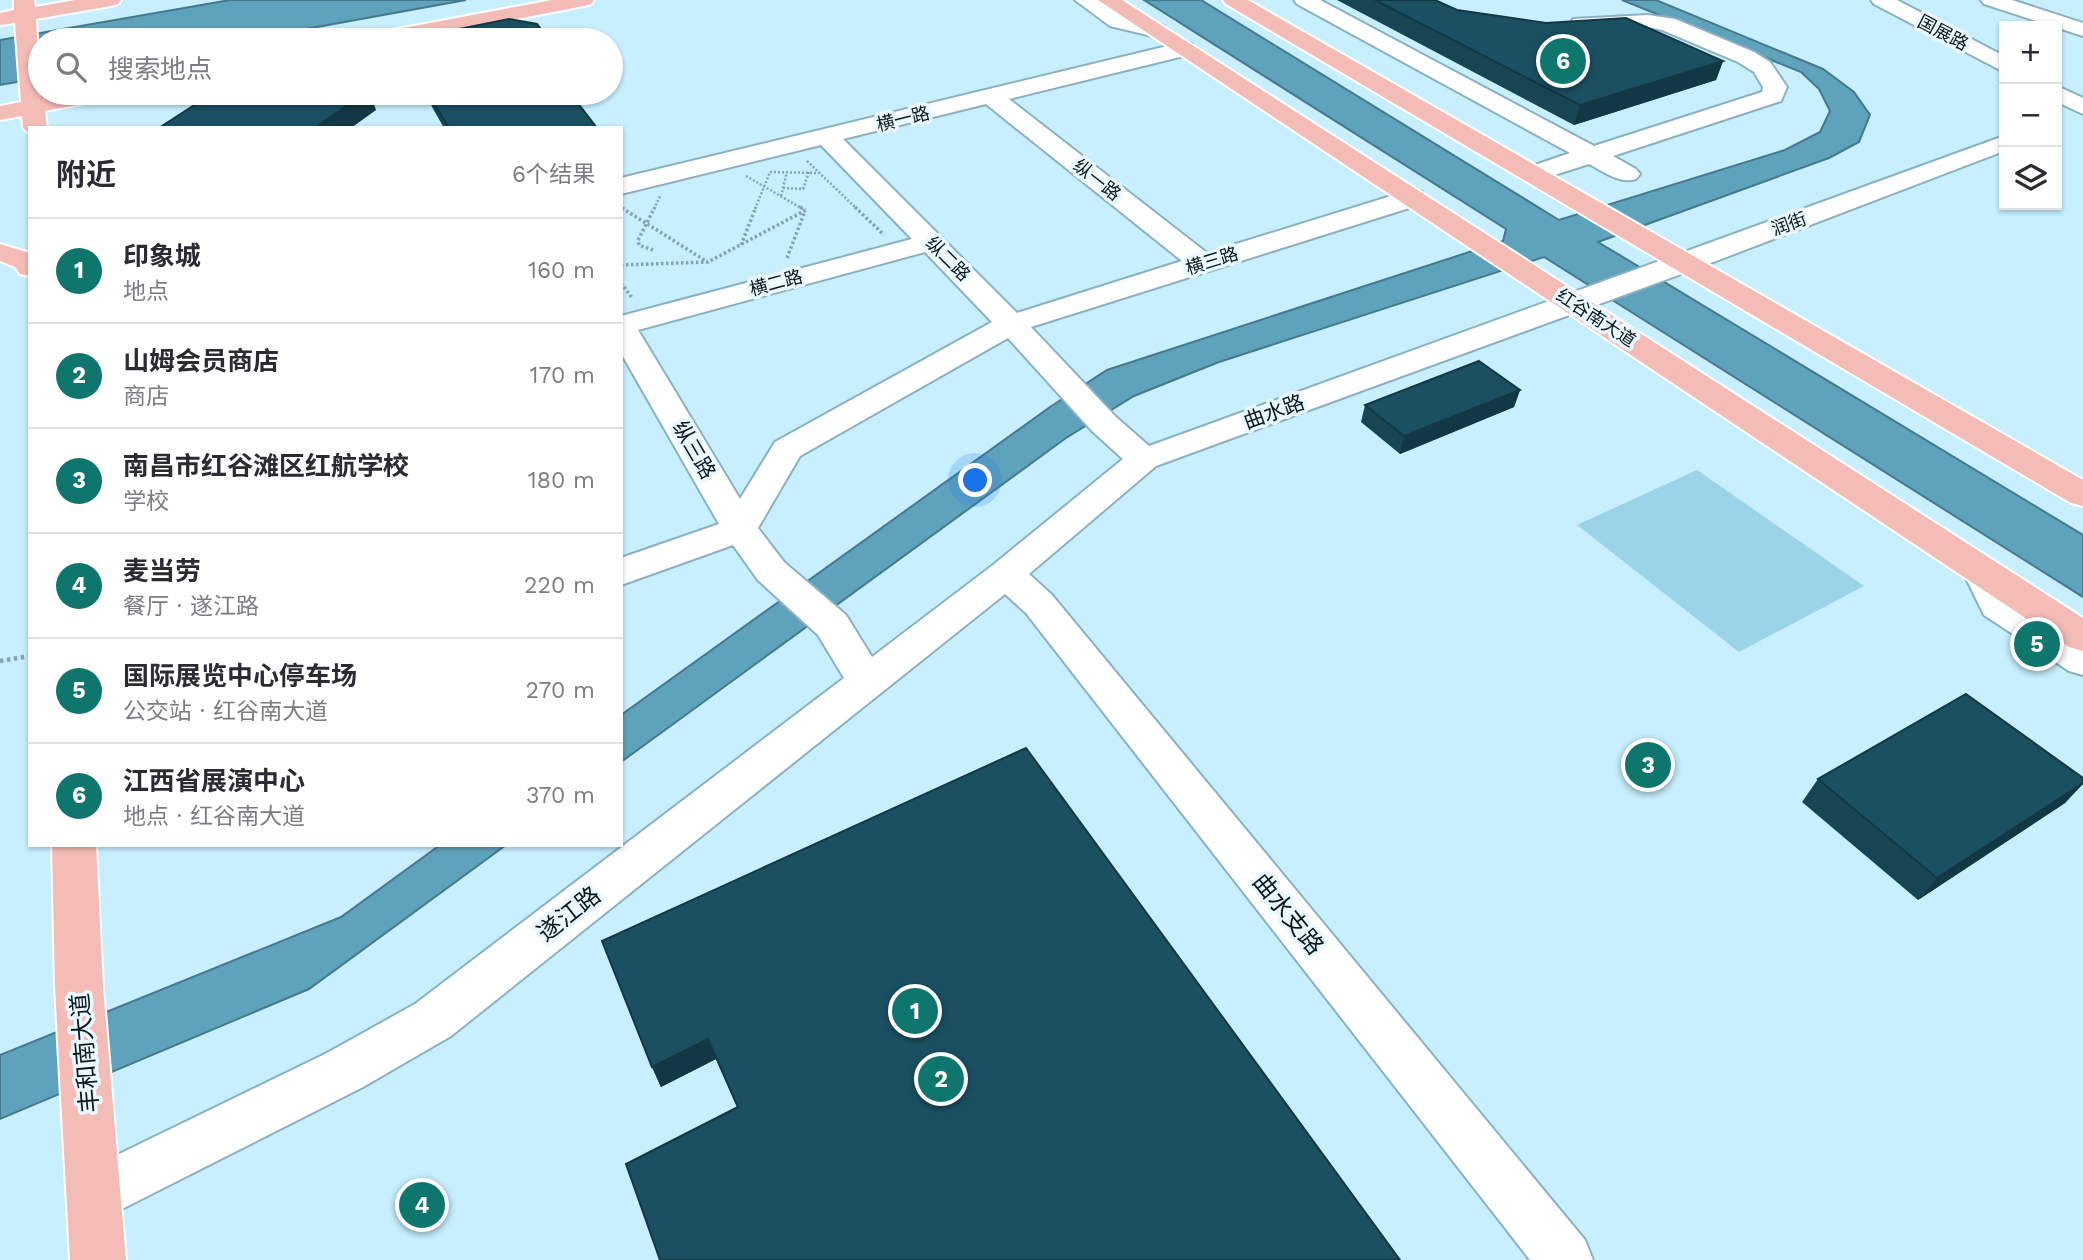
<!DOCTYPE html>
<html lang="zh">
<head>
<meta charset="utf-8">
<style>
  :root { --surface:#fff; --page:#f7f7f7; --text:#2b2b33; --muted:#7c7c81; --line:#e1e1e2; --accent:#0f766e }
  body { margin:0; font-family:"Work Sans","Noto Sans SC",sans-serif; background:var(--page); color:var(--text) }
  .controls { position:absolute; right:21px; top:21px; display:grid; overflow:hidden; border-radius:0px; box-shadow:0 2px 5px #0004 }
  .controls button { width:63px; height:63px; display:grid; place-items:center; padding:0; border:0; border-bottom:2px solid var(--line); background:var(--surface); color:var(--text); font:35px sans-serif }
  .you { position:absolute; left:976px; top:481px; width:24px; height:24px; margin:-18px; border:5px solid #fff; border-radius:50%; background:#1a73e8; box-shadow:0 0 0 10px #1a73e833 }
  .badge { display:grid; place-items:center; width:46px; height:46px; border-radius:50%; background:var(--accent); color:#fff; font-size:23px; font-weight:700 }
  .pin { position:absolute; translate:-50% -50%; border:4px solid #fff; box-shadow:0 2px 7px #0006 }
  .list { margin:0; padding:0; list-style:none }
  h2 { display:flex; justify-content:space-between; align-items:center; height:91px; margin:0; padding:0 28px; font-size:30px }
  h2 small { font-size:23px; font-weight:400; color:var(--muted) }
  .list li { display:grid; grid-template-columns:46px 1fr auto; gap:21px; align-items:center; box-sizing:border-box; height:105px; padding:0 28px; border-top:2px solid var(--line) }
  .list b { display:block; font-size:26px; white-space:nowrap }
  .list p { margin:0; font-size:23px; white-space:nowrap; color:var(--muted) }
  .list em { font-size:23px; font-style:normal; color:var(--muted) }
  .icon { flex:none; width:38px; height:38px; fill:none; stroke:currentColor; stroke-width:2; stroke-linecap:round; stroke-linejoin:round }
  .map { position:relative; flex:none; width:2083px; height:1260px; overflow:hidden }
  .search { position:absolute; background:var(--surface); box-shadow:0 2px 5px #0004; left:28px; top:28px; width:595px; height:77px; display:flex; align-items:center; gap:18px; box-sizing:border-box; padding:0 24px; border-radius:38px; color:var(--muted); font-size:26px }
  .panel { position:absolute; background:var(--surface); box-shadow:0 2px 5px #0004; left:28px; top:126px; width:595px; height:721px; border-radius:0px }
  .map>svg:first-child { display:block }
  .green { fill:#9bd3e9 }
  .water { fill:#5fa2bc; stroke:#45798d; stroke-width:2 }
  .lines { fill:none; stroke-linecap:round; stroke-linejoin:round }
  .minor-casing { stroke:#8bb1c0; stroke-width:4 }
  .major-casing { stroke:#fff; stroke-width:4 }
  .path-far2 { stroke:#84a3b0; stroke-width:2.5; stroke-dasharray:2 2; stroke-linecap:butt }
  .path-far1 { stroke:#84a3b0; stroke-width:3.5; stroke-dasharray:2.5 2.5; stroke-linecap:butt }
  .path { stroke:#84a3b0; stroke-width:4.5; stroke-dasharray:3.5 3.5; stroke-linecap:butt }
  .minor { fill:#fff; fill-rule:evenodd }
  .major { fill:#f4bcb6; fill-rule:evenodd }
  .wall { fill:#174554 }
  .shaded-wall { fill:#133845 }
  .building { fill:#1b5062; stroke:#133845; stroke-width:2 }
  .labels { text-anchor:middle; stroke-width:7; stroke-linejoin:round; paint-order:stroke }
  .far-street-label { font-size:18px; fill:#09181e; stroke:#e8f8fe }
  .street-label { font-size:21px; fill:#09181e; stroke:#e8f8fe }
  .near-street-label { font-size:24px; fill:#09181e; stroke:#e8f8fe }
</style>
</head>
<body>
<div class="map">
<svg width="2083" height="1260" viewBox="0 0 2083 1260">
  <rect width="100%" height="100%" fill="#c7efff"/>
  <path class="green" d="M1697 470 1864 586 1739 652 1577 525Z"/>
  <path class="water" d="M230 0H466L245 40H40V78L0 85V40Z
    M1144 0H1201L1559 220 1785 150 1820 132 1830 111 1819 89 1801 72 1622 0H1656L1823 69 1854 92 1870 115 1859 142 1829 158 1598 242 2083 535V597L1544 257 1219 362 1134 396 1066 438 621 762V715L1050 407 1107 370 1503 241 1506 229Z
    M440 845H506L309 989 0 1119V1055L341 917Z"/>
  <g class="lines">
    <g class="minor-casing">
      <path id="minor" d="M1075 0H1099L1126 16 1164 26 1167 31 1164 36 1156 37 1110 26Z
        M1294 0H1320L1594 146 1762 92 1763 87 1754 72 1738 62 1662 30 1648 27 1581 30 1573 29 1570 24 1573 19 1648 15 1675 19 1754 52 1770 62 1787 87 1781 101 1613 156 1636 169 1640 174 1636 179C1619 184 1604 172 1589 164L1532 182 1523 179 1519 174 1523 169 1570 153 1297 4Z
        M1871 0H1897L2004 56V72L1874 4Z
        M1981 0H2012L2083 23V36L1984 4Z
        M1184 42 1192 44 1195 49 1192 54 1009 99 1207 253 1404 192 1413 190 1422 192 1426 198 1422 204 1031 327 1116 417 1149 446 2004 136V151L1695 269 1156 466 1029 574 1052 595 1585 1240 1593 1260H1530L1026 613 1005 594 451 1036 363 1087 114 1213 95 1221 76 1213 68 1194 76 1175 327 1053 415 1004 844 678 818 635 758 580 733 545 621 585V558L719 524 621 353V316L912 239 821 145 621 194V178ZM986 104 1182 261 1017 313 843 139ZM925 252 992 322 775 442 740 499 638 330ZM1008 338 1092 431 1123 459 993 565 872 657 846 615 784 562 758 528 800 456Z
        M2057 86 2083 98V114L2057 102Z
        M1980 557 1993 561 2012 597 2083 642V675L2069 671 1984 615 1962 570 1967 561Z"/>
    </g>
    <g class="major-casing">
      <path id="major" d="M14 0H34L35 7 75 0H121L118 4 111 6 36 19 40 93H44V98L69 93H116L113 98 45 111 47 128H30V134L23 128 22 116 0 120V106L21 102 15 23 0 25V13L14 10Z
        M552 0H594L591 4 584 6 408 40H365L368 35 376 33Z
        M1098 0H1122L2083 618V651L2069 647Z
        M1223 0H1248L2083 480V506L2071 503 1226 4Z
        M0 244 30 253V276L20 274 15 267 0 261Z
        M52 845H96L103 987 126 1260H70L55 987Z"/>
    </g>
    <path class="path-far2" d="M807 161 857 209
      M746 176 803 209
      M783 188 803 189 809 172
      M781 196 787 172
      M654 209 660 196
      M755 209 770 172 819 173"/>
    <path class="path-far1" d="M800 207 805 210
      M855 207 884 235
      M622 208 706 261
      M741 245 756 207
      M653 250 639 245 638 240 655 207
      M787 258 805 211
      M621 265 708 262 806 210
      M621 283 633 299"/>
    <path class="path" d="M0 661 30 656"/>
    <use href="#minor" class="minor"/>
    <use href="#major" class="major"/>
  </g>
  <path class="wall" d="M1337 0H1435L1457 10 1723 61 1716 80 1574 125Z
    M427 93H583L584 98 578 103 597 128H444L432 107Z
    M1520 390 1514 407 1400 454 1361 422 1365 405Z
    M2083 778V784L2065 803 1918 900 1802 802 1818 779Z
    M602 941 1400 1260 737 1107 716 1059 661 1087 652 1067Z"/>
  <path class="shaded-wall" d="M1723 61 1716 80 1574 125 1580 105Z
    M365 93H370L376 110 351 128H314Z
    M567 93H583L584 98 571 108Z
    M1520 390 1514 407 1400 454 1404 436Z
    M2083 783 2065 803 1918 900 1937 878Z
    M708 1039 716 1059 661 1087 652 1067Z"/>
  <path class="building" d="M1375 0H1435L1457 10 1546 23 1626 18 1723 61 1580 105Z
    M509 19 537 24 549 40H404Z
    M213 93H365L314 128H159Z
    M428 93H570L597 128H449Z
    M1479 361 1520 390 1404 436 1365 405Z
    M1966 694 2083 778V783L1937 878 1818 779Z
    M1026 748 1400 1260H660L626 1164 738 1107 708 1039 652 1067 602 941Z"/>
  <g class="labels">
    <g class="far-street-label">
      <text transform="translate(1943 33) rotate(28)" y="6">国展路</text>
      <text transform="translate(903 119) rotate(-14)" y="6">横一路</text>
      <text transform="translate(1097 180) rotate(38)" y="6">纵一路</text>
      <text transform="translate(1789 224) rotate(-20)" y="6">润街</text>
      <text transform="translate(948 259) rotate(45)" y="6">纵二路</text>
      <text transform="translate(1212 261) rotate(-17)" y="6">横三路</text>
      <text transform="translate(776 283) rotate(-15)" y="6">横二路</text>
      <text transform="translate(1596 318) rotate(33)" y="6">红谷南大道</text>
    </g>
    <g class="street-label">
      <text transform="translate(1274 412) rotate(-20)" y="7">曲水路</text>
      <text transform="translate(694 450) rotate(60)" y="7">纵三路</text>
    </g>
    <g class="near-street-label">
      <text transform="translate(569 914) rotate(-38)" y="8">遂江路</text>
      <text transform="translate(1288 914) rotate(51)" y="8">曲水支路</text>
      <text transform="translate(85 1053) rotate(-95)" y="8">丰和南大道</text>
    </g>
  </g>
</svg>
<div class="controls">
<button>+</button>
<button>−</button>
<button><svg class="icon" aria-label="layers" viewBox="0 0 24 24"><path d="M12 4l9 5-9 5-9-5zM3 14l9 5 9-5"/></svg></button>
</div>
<div class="you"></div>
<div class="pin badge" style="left:915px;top:1011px">1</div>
<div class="pin badge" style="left:941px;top:1079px">2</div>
<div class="pin badge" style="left:1648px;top:765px">3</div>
<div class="pin badge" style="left:422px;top:1205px">4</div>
<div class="pin badge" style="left:2037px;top:644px">5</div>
<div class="pin badge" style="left:1563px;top:61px">6</div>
<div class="search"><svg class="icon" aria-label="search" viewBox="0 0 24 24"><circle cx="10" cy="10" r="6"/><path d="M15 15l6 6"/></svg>搜索地点</div>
<section class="panel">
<h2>附近<small>6个结果</small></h2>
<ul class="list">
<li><span class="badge">1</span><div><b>印象城</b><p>地点</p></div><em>160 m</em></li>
<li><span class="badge">2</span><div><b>山姆会员商店</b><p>商店</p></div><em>170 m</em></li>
<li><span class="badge">3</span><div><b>南昌市红谷滩区红航学校</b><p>学校</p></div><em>180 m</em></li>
<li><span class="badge">4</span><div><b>麦当劳</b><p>餐厅 · 遂江路</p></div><em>220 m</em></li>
<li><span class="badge">5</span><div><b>国际展览中心停车场</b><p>公交站 · 红谷南大道</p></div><em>270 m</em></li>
<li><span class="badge">6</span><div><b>江西省展演中心</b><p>地点 · 红谷南大道</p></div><em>370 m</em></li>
</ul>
</section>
</div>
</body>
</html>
